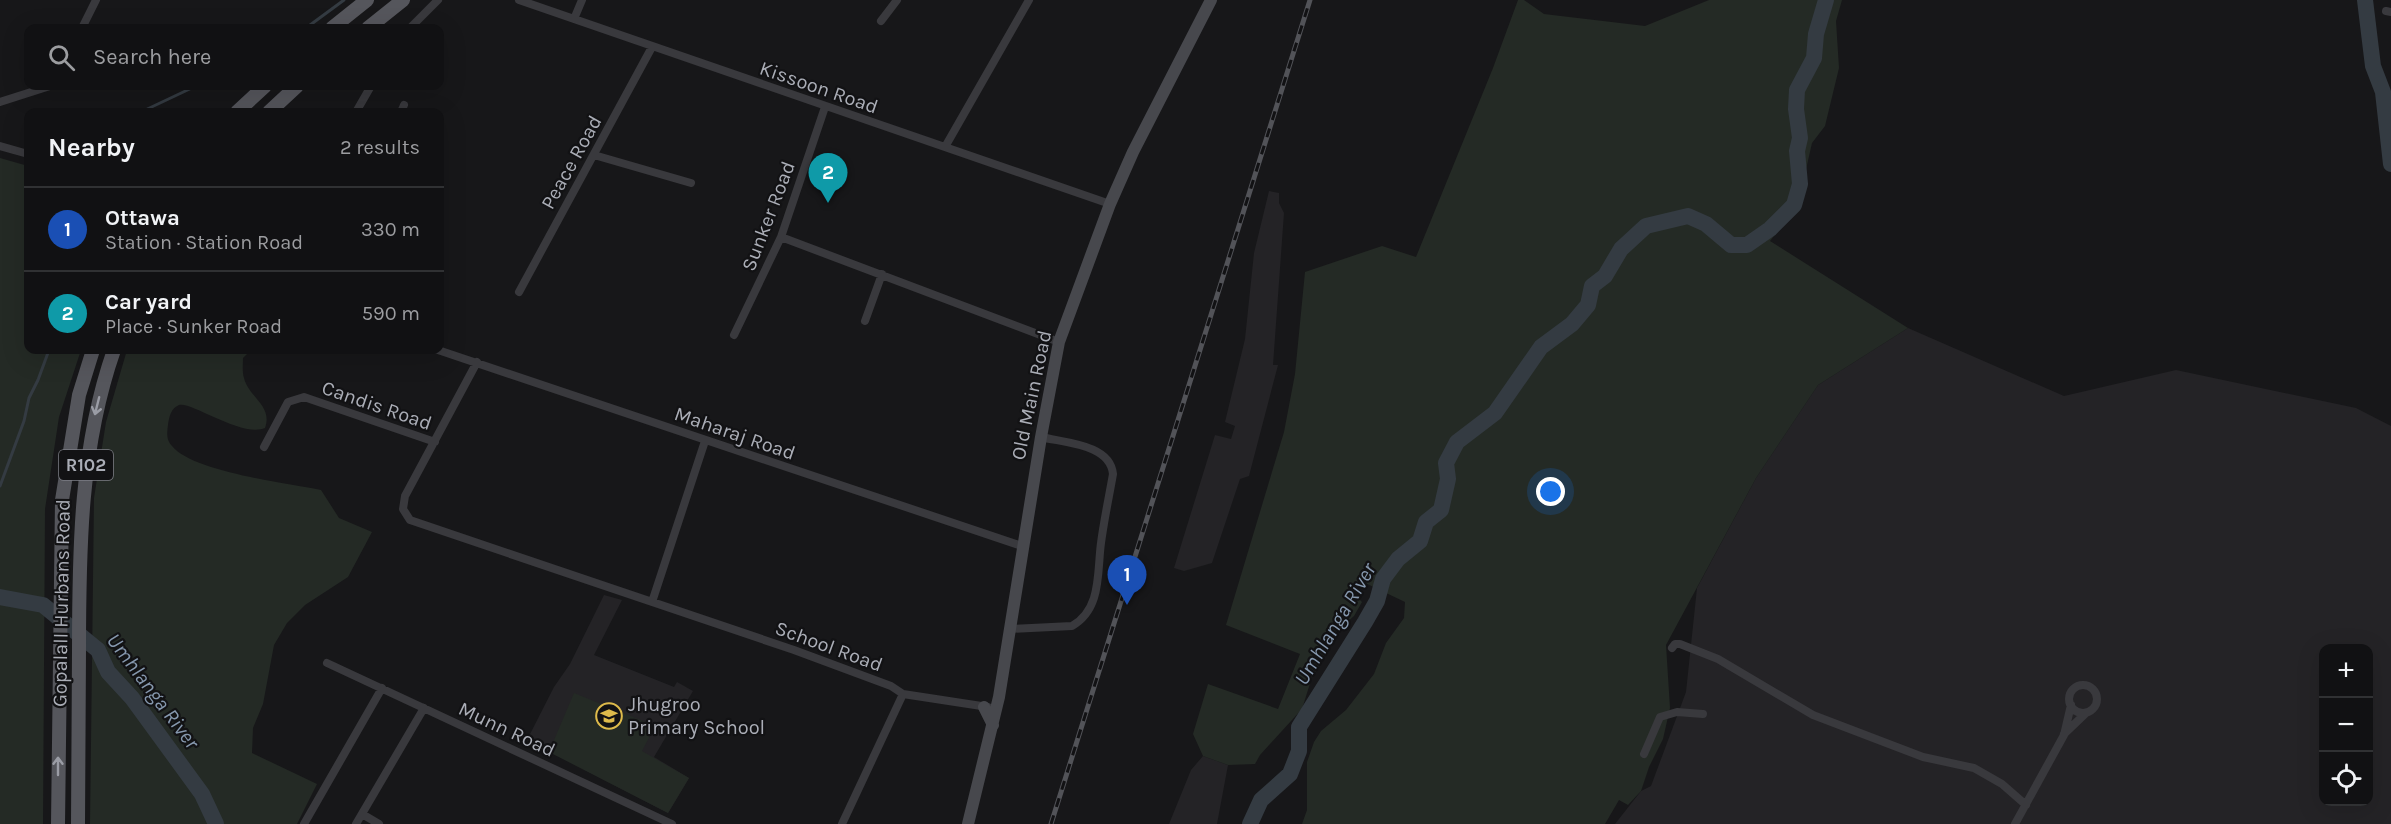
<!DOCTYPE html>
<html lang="en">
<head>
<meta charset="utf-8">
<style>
  :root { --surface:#111113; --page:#1e1f21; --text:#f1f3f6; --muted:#9c9da0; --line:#303133; --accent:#ddba4b }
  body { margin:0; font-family:Karla,sans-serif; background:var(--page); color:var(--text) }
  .controls { position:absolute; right:18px; bottom:18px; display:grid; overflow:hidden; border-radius:12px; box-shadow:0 6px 24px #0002 }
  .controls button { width:54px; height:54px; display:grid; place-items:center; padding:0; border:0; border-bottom:2px solid var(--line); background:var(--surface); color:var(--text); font:30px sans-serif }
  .you { position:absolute; left:1551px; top:492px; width:21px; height:21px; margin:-15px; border:4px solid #fff; border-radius:50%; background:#1a73e8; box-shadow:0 0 0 9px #1a73e833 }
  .badge { display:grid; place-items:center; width:39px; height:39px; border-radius:50%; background:var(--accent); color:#fff; font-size:20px; font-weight:700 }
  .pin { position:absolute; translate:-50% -50px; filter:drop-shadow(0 2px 3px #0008) }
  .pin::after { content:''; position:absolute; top:32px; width:21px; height:18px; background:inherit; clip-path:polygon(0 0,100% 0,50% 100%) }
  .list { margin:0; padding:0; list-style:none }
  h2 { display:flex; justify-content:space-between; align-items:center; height:78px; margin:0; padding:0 24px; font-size:26px }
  h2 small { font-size:20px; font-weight:400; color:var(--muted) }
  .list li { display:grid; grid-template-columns:39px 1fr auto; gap:18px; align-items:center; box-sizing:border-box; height:84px; padding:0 24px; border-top:2px solid var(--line) }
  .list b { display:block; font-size:22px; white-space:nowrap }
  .list p { margin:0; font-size:20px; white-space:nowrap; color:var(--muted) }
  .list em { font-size:20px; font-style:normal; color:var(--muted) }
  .icon { flex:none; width:33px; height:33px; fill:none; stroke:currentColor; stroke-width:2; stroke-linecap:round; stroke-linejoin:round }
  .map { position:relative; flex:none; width:2391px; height:824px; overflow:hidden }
  .search { position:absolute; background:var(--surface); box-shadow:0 6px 24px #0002; left:24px; top:24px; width:420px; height:66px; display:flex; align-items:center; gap:15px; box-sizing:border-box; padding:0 21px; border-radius:12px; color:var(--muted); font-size:22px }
  .panel { position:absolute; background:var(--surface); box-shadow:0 6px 24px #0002; left:24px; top:108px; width:420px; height:246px; border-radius:12px }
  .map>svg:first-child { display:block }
  .built { fill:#242326; fill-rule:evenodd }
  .green { fill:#242a25 }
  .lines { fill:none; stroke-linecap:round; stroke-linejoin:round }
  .stream { stroke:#343b42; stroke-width:3 }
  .river { stroke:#343b42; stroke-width:16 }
  .street { stroke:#39393d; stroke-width:8 }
  .secondary { stroke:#47484d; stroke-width:12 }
  .primary { stroke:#55565c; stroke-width:14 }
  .rail-casing { stroke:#525358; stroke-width:5 }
  .rail { stroke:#121214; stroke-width:3; stroke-dasharray:9; stroke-linecap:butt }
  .oneway { stroke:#9a9ca5 }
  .labels { text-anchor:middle; stroke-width:4.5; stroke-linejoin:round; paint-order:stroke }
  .shield { fill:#121214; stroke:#7d7f86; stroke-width:1.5 }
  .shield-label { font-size:18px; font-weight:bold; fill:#abaeb7 }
  .street-label { font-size:20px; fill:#abaeb7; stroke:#121214 }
  .poi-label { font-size:20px; fill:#abaeb7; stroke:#121214; text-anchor:start }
  .water-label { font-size:21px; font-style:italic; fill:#8698ae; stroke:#121214 }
</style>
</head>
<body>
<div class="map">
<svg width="2391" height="824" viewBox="0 0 2391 824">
  <rect width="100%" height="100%" fill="#171719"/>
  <path class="built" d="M1269 191 1279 193V203L1284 213 1273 365H1278L1249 476 1240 479 1212 563 1184 571 1174 568 1215 435 1231 439 1235 426 1225 422 1245 339 1254 253Z
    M1908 328 2064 396 2176 370 2356 408 2391 426V824H1615L1641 791 1651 786 1686 692 1697 588 1756 478 1818 385ZM2324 648H2368V802H2324Z
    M604 595 622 600 594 655 674 687 677 682 693 691 654 757 689 778 668 813 527 740 554 687 570 664Z
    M1203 756 1228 765 1217 824H1169L1191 770Z"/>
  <path class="green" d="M1518 0H1524L1544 14 1645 26 1709 0H1842L1836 21 1839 68 1825 126 1812 143 1800 196 1791 215 1770 241 1908 328 1818 385 1756 478 1666 645 1670 708 1663 739 1649 767 1641 791 1628 805 1619 800 1605 824H1302L1307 810V762L1314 742 1321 731 1346 710 1374 674 1386 643 1404 618 1405 602 1361 581 1355 590 1348 588 1362 602 1354 616 1328 639 1323 660 1312 677 1302 709 1260 755 1255 764 1228 765 1203 756 1193 734 1208 684 1278 709 1300 654 1226 625 1284 432 1295 374 1305 272 1382 246 1416 257 1493 68Z
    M0 158 28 166V350H81L59 417 45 509 43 824H0Z
    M127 350H251L243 358C243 364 242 372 244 378 249 398 273 405 265 428 242 438 191 401 179 405 171 408 169 417 168 425 167 432 166 440 172 446 193 472 287 483 321 490L339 518 372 532 348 577 305 605 287 623 274 645 263 704 253 728 252 753 317 784 297 824H90L94 498 106 422Z
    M574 693 655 726 642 751 689 778 668 813 549 752Z"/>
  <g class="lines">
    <path class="stream" d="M306 28 344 0
      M141 112 196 86
      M0 486 24 421 29 398 38 380 49 350"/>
    <path class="river" d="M2365 0 2373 66 2383 92 2391 164
      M0 597 43 605 98 650 108 672 132 698 202 794 216 824
      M1250 824 1261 800 1290 774 1299 751V727L1365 622 1377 601 1383 579 1398 559 1420 541 1426 522 1441 510 1448 479 1446 463 1457 442 1495 413 1541 347 1572 324 1588 305 1592 286 1605 276 1621 249 1646 226 1688 216 1706 224 1731 245H1747L1770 229 1794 205 1800 184 1797 151 1800 138 1796 109 1797 90 1814 58 1816 34 1826 0"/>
    <path class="street" d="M519 0 1110 204
      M2386 11 2391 12
      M574 19 582 0
      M881 21 897 0
      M82 28 96 0
      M410 28 438 0
      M0 102 50 86
      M356 112 371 86
      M401 112 404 105
      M0 146 28 154
      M945 147 1029 0
      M594 155 691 183
      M781 237 1059 342
      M519 292 652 47
      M865 321 882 274
      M734 335 781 237 825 107
      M438 350 1022 546
      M477 362 405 496 403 509 410 520 794 650 891 686 903 694 988 707
      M264 447 288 402 304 397 435 442
      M652 602 705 441
      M1009 629 1072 626C1102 609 1097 572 1101 543 1104 520 1109 497 1113 474 1110 444 1065 443 1041 437
      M1672 648 1675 644H1680L1718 659 1813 715 1923 757 1974 768 2002 784 2026 805
      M327 663 672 824
      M2069 699a14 14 0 1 1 28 0a14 14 0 1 1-28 0Z
      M2064 734 2086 713
      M1644 754 1660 717 1677 712 1703 714
      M362 814 379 824
      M304 824 382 688
      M356 824 424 708
      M842 824 903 694
      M2015 824 2064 735 2071 705"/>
    <path class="secondary" d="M984 707 993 725
      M968 824 999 697 1041 437 1059 342 1110 204 1133 152 1211 0"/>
    <path class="primary" d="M332 28 367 0
      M368 28 403 0
      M237 112 265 86
      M269 112 297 86
      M58 824 62 500 79 395 93 350
      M78 824C78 766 79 709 79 651 79 549 80 447 114 350"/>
    <g class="rail-casing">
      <path id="rail" d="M1051 824 1310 0"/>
    </g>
    <use href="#rail" class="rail"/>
  </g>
  <defs><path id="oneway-shaft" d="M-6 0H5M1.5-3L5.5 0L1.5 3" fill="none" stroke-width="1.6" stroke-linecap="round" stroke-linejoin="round" transform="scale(1.5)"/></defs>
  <g class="oneway">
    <use href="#oneway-shaft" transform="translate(97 406) rotate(104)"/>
    <use href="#oneway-shaft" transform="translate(58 766) rotate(-90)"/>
  </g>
  <defs>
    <g id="school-ring" transform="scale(1.35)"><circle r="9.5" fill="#121214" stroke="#ddba4b" stroke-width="1.5"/><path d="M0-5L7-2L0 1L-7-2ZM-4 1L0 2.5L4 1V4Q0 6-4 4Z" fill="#ddba4b"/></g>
  </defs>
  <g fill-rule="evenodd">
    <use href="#school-ring" x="609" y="716"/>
  </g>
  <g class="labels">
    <rect class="shield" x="59" y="450" width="54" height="30" rx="4.5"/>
    <g class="shield-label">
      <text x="86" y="471">R102</text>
    </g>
    <g class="street-label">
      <text transform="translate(819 87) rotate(19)" y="7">Kissoon Road</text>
      <text transform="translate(571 162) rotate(-61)" y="7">Peace Road</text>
      <text transform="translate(768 216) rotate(-69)" y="7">Sunker Road</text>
      <text transform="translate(1031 395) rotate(-78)" y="7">Old Main Road</text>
      <text transform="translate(377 405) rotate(19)" y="7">Candis Road</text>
      <text transform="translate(735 433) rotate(19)" y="7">Maharaj Road</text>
      <text transform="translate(61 603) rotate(-89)" y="7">Gopalall Hurbans Road</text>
      <text transform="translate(829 646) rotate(20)" y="7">School Road</text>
      <text transform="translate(507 729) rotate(25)" y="7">Munn Road</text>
    </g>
    <g class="poi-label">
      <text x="628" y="711">Jhugroo<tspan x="628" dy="23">Primary School</tspan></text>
    </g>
    <g class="water-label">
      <text transform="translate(1335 624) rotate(-59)" y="7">Umhlanga River</text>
      <text transform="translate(153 691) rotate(53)" y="7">Umhlanga River</text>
    </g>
  </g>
</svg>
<div class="controls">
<button>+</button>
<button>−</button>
<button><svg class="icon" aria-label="locate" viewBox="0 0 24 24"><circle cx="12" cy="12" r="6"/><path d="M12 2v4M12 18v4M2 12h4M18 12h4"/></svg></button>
</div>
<div class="you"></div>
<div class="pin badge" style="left:1127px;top:605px;background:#1a4fb4">1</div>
<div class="pin badge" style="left:828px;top:203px;background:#0f9aa8">2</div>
<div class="search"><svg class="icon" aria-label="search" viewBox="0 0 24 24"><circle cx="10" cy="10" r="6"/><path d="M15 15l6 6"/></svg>Search here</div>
<section class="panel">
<h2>Nearby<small>2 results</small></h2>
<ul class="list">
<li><span class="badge" style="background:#1a4fb4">1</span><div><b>Ottawa</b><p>Station · Station Road</p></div><em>330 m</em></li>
<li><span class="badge" style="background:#0f9aa8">2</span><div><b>Car yard</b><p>Place · Sunker Road</p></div><em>590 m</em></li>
</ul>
</section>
</div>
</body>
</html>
